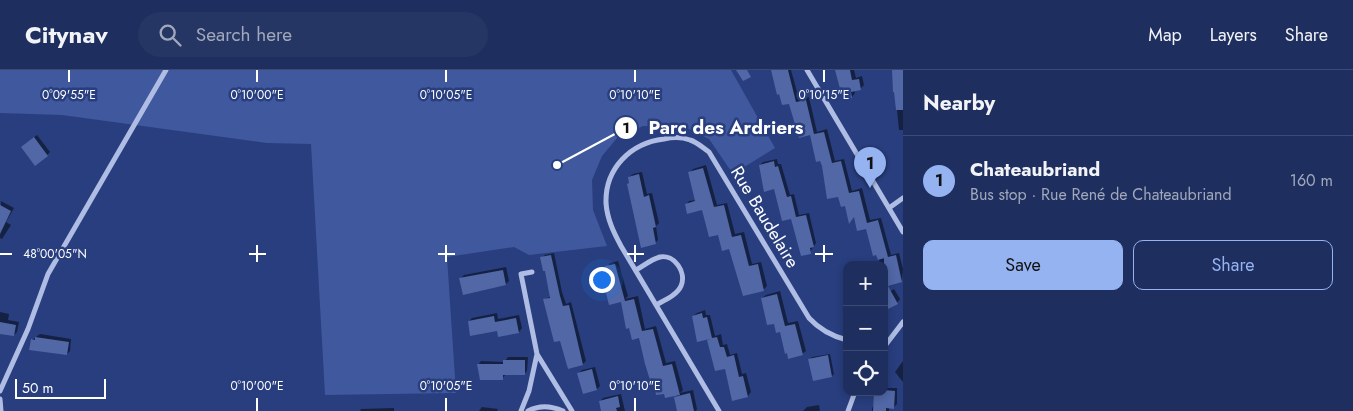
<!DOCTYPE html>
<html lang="en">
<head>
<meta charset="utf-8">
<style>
  :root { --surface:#1e2e5e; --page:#263664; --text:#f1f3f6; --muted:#a1a8bc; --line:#3c4a73; --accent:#95b2f1 }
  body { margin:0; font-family:Jost,sans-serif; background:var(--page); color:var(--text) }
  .controls { position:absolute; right:15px; bottom:15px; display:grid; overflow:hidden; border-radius:10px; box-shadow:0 2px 8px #0003 }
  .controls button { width:45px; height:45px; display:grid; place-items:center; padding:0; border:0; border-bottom:1px solid var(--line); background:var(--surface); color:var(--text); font:25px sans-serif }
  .scale { position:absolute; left:15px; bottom:12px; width:91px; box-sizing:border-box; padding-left:5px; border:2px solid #fff; border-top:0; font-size:14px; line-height:18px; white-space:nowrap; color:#fff; -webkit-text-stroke:4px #283e7e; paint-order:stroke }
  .you { position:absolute; left:601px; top:209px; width:18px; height:18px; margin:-12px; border:4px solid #fff; border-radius:50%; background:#1a73e8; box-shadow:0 0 0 8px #1a73e833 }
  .badge { display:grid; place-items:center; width:32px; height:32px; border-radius:50%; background:var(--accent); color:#111; font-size:16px; font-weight:700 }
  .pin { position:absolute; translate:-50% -41px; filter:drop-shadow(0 1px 2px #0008) }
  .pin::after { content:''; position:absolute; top:26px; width:18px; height:15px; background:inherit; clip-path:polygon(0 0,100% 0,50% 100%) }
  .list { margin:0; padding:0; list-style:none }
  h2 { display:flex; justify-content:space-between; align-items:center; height:65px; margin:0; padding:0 20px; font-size:21px }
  h2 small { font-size:16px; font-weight:400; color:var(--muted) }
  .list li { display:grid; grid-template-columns:32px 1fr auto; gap:15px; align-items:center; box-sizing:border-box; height:90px; padding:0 20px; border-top:1px solid var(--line) }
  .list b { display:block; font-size:19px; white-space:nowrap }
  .list p { margin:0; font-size:16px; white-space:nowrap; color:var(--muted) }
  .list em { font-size:16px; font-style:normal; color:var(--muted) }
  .actions { display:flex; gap:10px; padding:15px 20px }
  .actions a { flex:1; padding:11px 0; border:1px solid var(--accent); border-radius:10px; text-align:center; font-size:18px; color:var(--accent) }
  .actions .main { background:var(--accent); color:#111 }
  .icon { flex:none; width:28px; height:28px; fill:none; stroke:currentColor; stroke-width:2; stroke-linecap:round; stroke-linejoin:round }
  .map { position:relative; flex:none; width:903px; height:341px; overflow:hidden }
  header { display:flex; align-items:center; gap:30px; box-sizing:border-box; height:70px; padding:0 25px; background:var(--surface); border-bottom:1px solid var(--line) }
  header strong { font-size:24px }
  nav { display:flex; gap:28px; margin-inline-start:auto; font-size:18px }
  .search { width:350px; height:45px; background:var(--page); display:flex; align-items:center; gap:12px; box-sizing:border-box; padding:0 18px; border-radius:28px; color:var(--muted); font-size:19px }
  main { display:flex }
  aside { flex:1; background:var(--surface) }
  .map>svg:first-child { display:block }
  .green { fill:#40589d }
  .shadow { fill:#0007 }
  .building { fill:#5167a6 }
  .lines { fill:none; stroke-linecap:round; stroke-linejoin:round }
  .street { stroke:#afbde4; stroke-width:5 }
  .ticks { fill:none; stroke:#fff; stroke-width:2 }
  .labels { text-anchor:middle; stroke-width:5; stroke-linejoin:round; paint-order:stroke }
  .street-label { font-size:18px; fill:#fff; stroke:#283e7e }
  .ticks-label { font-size:12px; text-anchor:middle; fill:#fff; stroke:#283e7e; stroke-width:5; stroke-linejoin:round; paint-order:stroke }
  .leader { fill:none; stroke:#fff; stroke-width:2 }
  .callout-dot { fill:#fff; stroke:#283e7e; stroke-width:2 }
  .mark-label { font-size:15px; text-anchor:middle; font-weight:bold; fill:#111 }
  .callout-label { font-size:19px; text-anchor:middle; font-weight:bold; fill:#fff; stroke:#283e7e; stroke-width:5; stroke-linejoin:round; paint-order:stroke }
</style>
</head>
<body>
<header>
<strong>Citynav</strong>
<div class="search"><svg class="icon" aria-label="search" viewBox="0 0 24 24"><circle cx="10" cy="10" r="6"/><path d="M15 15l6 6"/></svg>Search here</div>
<nav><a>Map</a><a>Layers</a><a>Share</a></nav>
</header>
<main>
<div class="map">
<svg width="903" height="341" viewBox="0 0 903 341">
  <rect width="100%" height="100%" fill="#283e7e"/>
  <path class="green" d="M0 0H731L775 78 733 104 709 69 689 59 670 56H643L617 68 602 86 592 110 593 140 607 176 529 185 514 177 447 187 456 323 325 325 311 74 267 73 62 45 0 43Z"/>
  <path class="shadow" d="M773 0H791L799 29 809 27 817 62 827 59 835 91 844 89 852 121 862 118 870 150 881 148 891 185 899 183 903 199 902 211 884 195H880L877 183 867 158 839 125 823 96 811 64Z
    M836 0H854L856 8 862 6 864 15 861 18 854 20 855 23 852 27Z
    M893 0H903V60H899Z
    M37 65 50 82 47 85 26 74Z
    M777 89 778 94H781L790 125 794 124 799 145 809 143 816 173 810 182 775 118 760 95 763 92Z
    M706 95 717 135 727 133 735 164 744 162 752 194 761 192 767 216 764 219 743 224 730 178 703 139 686 135 689 131 696 130 690 102 693 99Z
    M642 102 647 124 652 123 659 153 656 156 658 170 655 173 630 112 629 107 633 104Z
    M1 131 14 138 6 152 11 155 2 169 0 168Z
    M554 183 562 222 566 234 571 232 586 291 583 294 561 269 545 230 551 226 546 199 542 188 545 185Z
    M618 191 628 226 625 229 638 226 645 259 656 256 666 293 675 291 683 320 680 323 693 320 697 339 696 341H678L675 327 678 324 654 307 640 266 622 232 625 230 610 233 606 217 598 204 601 201 607 200V197L610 193Z
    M506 197 509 211 506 214 461 208 464 205Z
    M894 219 900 229 897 233 884 225Z
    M780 221 788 253 798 251 806 281 802 284 775 252 762 228 766 225Z
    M705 240 706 245H710L715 266 721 264 723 275 727 274 730 285 737 283 742 304 746 303 751 322 748 326 733 330 725 298 709 270 711 267 693 246 697 243Z
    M0 242 9 244 8 250 19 252 17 262 14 265 0 263Z
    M497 243 498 249 519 245 522 258 519 262 499 265 498 260 469 251 472 248Z
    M40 264 71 269 70 281 67 284 32 270Z
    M830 284 834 304 832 306 809 290 812 287Z
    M508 287H528L527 301 524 304H506L502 309 478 295 481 291 504 292Z
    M903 291V312L895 302Z
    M595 297 600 316 597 319 579 303 582 300Z
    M884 318H897V334L894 337H889V341H872V338L884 322Z
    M621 324 625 341H602L600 332 603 328Z
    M819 335 820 341H803L807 337Z
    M482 337 498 339 497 341H479Z
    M394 338V341H360L361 339Z"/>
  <path class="building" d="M736 0H747L751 7 743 11Z
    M771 0H788L796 32 806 30 814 64 824 62 832 93 841 91 849 123 859 121 867 153 878 150 888 187 878 190 876 185 873 186 866 159 857 161 854 147 849 154 845 136 841 137 838 127 827 129 822 96 820 91 816 92 810 65 799 68 789 34 782 35 779 24 777 25Z
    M835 0H850L852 10 859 9 861 20 851 22 852 28 843 30Z
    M892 0H903V40H896L894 22H893Z
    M34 67 48 86 35 96 21 77Z
    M774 91 775 97 778 96 787 127 791 126 796 147 806 145 814 177 810 178 811 184 801 186 791 149 782 151 774 119 764 122 759 95Z
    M703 98 714 137 724 135 732 167 741 165 749 196 758 194 764 221 743 226 729 179 722 181 718 165 709 167 702 140 687 144 685 134 695 131 688 102Z
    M639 104 644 127 649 125 656 157 653 158 656 174 641 178 627 114 629 113 628 107Z
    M0 135 11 141 0 164Z
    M551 185 560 226 563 236 569 235 583 295 568 299 560 271 554 272 543 229 550 228 545 201H543L540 187Z
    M896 185 902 212 888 216 898 234 884 241V188Z
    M615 194 625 231 609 235 605 219 600 220 596 204 606 202 605 196Z
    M503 200 506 215 463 225 459 208Z
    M777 224 785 256 795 254 803 285 788 289 787 283 785 284 780 262 776 263 774 254 767 255 761 228Z
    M634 229 642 261 653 259 663 296 672 294 680 325 665 328 664 324 656 325 653 309 650 310 645 294 639 268 632 270 629 258 626 259 621 232Z
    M702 243 703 248 707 247 712 268 717 267 720 277H724L727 287 734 285 739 307 743 306 748 327 732 331 725 299 715 301 707 270 710 269 697 272 692 246Z
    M494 246 495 252 516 248 519 263 498 267 497 261 470 266 468 251Z
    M0 252 16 255 14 266 0 264Z
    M35 267 69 272 67 285 29 280 31 269 35 270Z
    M828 285 832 307 813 311 808 289Z
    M503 290H525V305H503V310H480L477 294H503Z
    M592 299 597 320 583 324 577 303Z
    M884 320 895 321 894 339 886 338V341H873L874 322H884Z
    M690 323 694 341H677L674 327Z
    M618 326 620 337 616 338 617 341H601L599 331Z"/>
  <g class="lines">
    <path class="street" d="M807 0 903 162
      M889 138 903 128
      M636 200C643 196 652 189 660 187 674 184 687 202 681 216 677 225 665 230 656 235
      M532 202 521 204 537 284 572 341
      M884 277 903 252
      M0 321 28 259 48 204 166 0
      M0 329 1 341
      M521 341 529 321 537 284
      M528 341C539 335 552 336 563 341
      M719 341 621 176C614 163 607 149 606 133 605 99 630 73 664 69 673 67 682 67 690 70 697 72 703 78 709 82L809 248C820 260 831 266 847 270
      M848 341 855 322"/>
  </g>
  <path class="ticks" d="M69 0V12M257 0V12M446 0V12M635 0V12M824 0V12M257 175V192M446 175V192M635 175V192M824 175V192M0 184H12M249 184H266M438 184H455M627 184H644M815 184H833M257 328V341M446 328V341M635 328V341"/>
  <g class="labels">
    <g class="street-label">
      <text transform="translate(765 147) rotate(59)" y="6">Rue Baudelaire</text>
    </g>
  </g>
  <g class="ticks-label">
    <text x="69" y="29">0°09'55"E</text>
    <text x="257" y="29">0°10'00"E</text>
    <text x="446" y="29">0°10'05"E</text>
    <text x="635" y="29">0°10'10"E</text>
    <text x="824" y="29">0°10'15"E</text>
    <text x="55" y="188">48°00'05"N</text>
    <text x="257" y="320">0°10'00"E</text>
    <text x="446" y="320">0°10'05"E</text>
    <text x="635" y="320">0°10'10"E</text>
  </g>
  <path class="leader" d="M557 95L626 58"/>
  <g class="callout-dot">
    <circle cx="557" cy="95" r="5"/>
    <circle cx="626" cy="58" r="12"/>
  </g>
  <g class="mark-label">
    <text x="626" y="63">1</text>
  </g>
  <g class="callout-label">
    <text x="726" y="64">Parc des Ardriers</text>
  </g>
</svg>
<div class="controls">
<button>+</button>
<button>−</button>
<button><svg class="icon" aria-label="locate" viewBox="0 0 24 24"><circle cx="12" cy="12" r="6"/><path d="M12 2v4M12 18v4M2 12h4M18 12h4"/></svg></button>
</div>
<div class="scale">50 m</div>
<div class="you"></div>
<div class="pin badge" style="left:870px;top:118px">1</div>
</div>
<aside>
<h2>Nearby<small></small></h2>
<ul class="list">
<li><span class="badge">1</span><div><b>Chateaubriand</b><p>Bus stop · Rue René de Chateaubriand</p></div><em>160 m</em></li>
</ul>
<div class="actions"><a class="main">Save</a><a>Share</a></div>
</aside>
</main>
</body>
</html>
